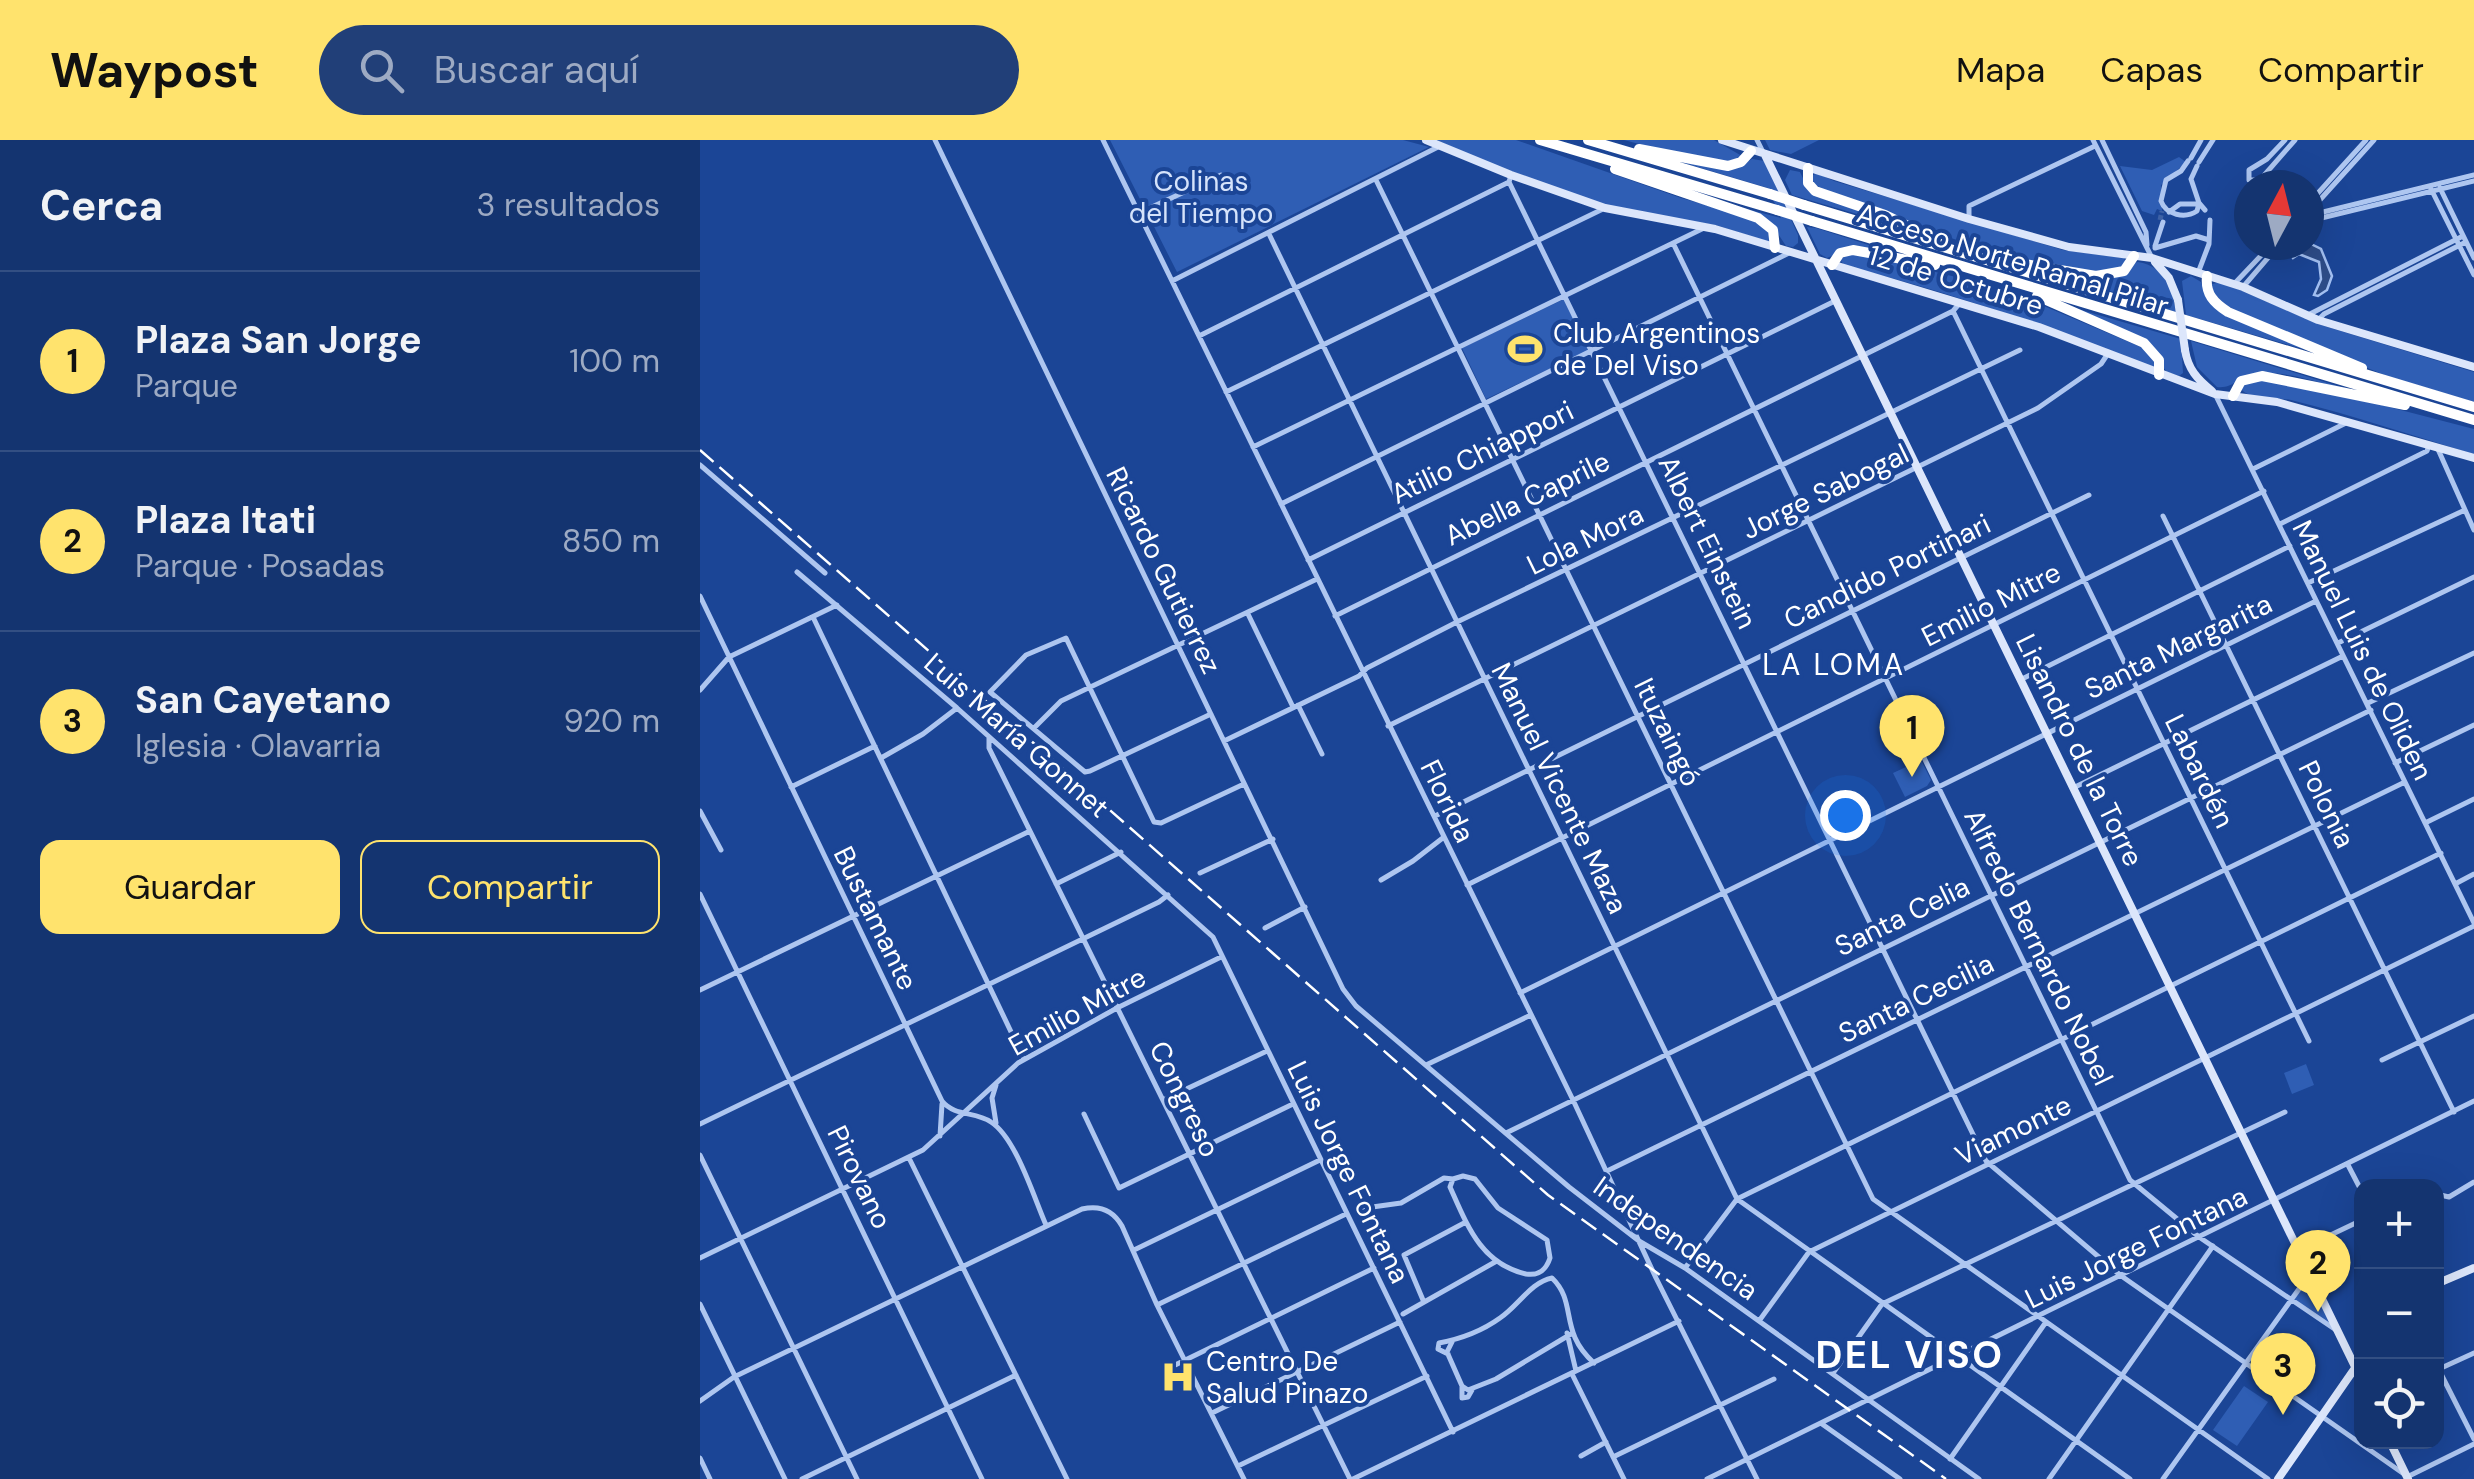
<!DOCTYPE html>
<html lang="es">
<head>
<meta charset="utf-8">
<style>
  :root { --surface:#143470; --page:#213f78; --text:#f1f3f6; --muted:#9daac3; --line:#334f83; --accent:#ffe36d }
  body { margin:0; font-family:"DM Sans",sans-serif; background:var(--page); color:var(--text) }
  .controls { position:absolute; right:30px; bottom:30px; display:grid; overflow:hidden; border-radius:20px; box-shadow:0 10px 40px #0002 }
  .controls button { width:90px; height:90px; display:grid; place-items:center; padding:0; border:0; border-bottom:2px solid var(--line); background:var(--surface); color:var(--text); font:50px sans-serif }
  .compass { position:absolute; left:1534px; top:30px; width:90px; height:90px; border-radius:50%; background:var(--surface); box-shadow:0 10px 40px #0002; rotate:7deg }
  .you { position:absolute; left:1145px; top:675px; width:35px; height:35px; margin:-25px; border:8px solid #fff; border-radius:50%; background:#1a73e8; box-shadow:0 0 0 15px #1a73e833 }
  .badge { display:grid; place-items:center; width:65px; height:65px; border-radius:50%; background:var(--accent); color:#111; font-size:32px; font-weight:700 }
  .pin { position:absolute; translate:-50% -82px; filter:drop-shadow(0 2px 5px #0008) }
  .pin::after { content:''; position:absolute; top:52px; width:35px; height:30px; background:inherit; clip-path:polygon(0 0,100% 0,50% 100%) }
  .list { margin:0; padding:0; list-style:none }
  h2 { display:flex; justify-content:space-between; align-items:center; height:130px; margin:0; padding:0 40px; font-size:42px }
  h2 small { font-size:32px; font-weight:400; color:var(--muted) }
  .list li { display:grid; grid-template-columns:65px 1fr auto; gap:30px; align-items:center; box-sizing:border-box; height:180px; padding:0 40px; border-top:2px solid var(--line) }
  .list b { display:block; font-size:38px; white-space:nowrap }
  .list p { margin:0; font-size:32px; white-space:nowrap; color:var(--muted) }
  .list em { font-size:32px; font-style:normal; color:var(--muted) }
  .actions { display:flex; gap:20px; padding:30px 40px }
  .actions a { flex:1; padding:22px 0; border:2px solid var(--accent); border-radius:20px; text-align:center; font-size:35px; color:var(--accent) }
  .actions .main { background:var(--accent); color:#111 }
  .icon { flex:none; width:55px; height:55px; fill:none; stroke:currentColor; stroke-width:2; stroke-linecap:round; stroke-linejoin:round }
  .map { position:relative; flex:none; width:1774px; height:1339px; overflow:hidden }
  header { display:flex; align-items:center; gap:60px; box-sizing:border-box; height:140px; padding:0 50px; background:var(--accent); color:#111 }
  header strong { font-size:48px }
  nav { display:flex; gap:55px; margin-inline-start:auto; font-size:35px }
  .search { width:700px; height:90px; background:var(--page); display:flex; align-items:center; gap:25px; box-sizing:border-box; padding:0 35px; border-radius:55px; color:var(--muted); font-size:38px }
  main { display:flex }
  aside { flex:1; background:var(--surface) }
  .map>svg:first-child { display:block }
  .green { fill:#2f5eb4 }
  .water { fill:#2d4c88; stroke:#a2bff1; stroke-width:2.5 }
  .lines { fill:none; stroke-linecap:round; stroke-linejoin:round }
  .street-tunnel { stroke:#3d61a6; stroke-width:5; stroke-dasharray:5 2.5; stroke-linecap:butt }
  .street { stroke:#aec6f0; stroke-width:5 }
  .secondary { stroke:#dce6fb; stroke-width:8 }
  .highway { stroke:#fff; stroke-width:10 }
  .rail { stroke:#fff; stroke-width:2.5; stroke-dasharray:18 8; stroke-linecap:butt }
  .secondary-bridge { stroke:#dce6fb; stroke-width:8 }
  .highway-bridge { stroke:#fff; stroke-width:10 }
  .labels { text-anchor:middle; stroke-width:8; stroke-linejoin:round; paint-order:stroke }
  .park-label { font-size:28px; fill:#d5e3fb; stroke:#1b4596 }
  .street-label { font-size:28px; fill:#fff; stroke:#1b4596 }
  .poi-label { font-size:28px; fill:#fff; stroke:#1b4596; text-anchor:start }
  .neighbourhood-label { font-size:30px; letter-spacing:2.5px; fill:#fff; stroke:#1b4596 }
  .district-label { font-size:38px; font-weight:bold; letter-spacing:2.5px; fill:#fff; stroke:#1b4596 }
</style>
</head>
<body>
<header>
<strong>Waypost</strong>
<div class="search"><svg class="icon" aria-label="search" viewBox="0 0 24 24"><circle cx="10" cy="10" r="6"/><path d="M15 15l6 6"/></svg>Buscar aquí</div>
<nav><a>Mapa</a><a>Capas</a><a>Compartir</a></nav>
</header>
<main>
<aside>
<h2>Cerca<small>3 resultados</small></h2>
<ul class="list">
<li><span class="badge">1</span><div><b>Plaza San Jorge</b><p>Parque</p></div><em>100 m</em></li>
<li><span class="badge">2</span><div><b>Plaza Itati</b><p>Parque · Posadas</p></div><em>850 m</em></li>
<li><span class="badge">3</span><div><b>San Cayetano</b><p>Iglesia · Olavarria</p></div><em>920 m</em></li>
</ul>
<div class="actions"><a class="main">Guardar</a><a>Compartir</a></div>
</aside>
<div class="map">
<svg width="1774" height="1339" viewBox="0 0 1774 1339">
  <rect width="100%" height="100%" fill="#1b4596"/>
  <path class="green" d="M410 0H703L729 7 477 132Z
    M736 0H816L981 58 1045 76 1068 89 1072 100 1068 102 1019 86 911 67 812 33Z
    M924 0H1014L1042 16 1038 23 992 18Z
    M1065 0H1119L1091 14 1070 10Z
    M1479 17 1486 22 1461 45 1462 71 1457 69 1454 75 1442 71 1420 26 1452 30Z
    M1052 19 1065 21 1098 95V103L1093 107 1086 106 1075 89 1043 68 1081 78 1068 48 981 22 1039 27Z
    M1090 30 1100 32 1109 51 1201 87 1092 55 1085 40Z
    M1117 33 1134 41 1363 110 1424 118 1426 123 1413 133C1309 126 1211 84 1115 48L1111 36Z
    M1107 87 1116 88 1200 115 1136 114 1127 118 1120 114Z
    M1159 113 1272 141 1327 159 1448 210 1456 224 1453 228C1352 188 1251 152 1145 126L1141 121 1145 115Z
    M1438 122C1466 127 1472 148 1476 172L1328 125 1372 135Z
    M1491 136 1501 142 1506 156 1603 209 1486 175 1482 141Z
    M1521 142 1621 185 1774 232V262L1687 236 1538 175 1511 152 1512 144Z
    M864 159 889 210 786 259 762 208Z
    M1371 167 1481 199 1483 233 1479 236 1467 232 1437 195Z
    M1491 201 1638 246 1657 253C1626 245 1586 229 1553 234 1538 237 1533 249 1517 247L1497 227Z
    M1552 239 1639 254 1774 289V314C1713 296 1653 275 1591 260 1575 257 1550 261 1540 248Z
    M1221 620 1231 640 1227 646 1205 657 1193 633Z
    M1606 924 1614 945 1592 954 1584 933Z
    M1609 1135 1636 1190 1591 1159Z
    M1544 1246 1568 1262 1537 1306 1513 1290Z"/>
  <path class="water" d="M1609 103 1621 109 1632 136 1627 150 1618 156 1614 155 1621 139 1619 122 1599 114 1593 118 1591 115 1598 107Z"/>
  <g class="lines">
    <path class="street-tunnel" d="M1460 80 1462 71"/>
    <path class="street" d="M235 0 643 849 656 866 869 1047 939 1101 985 1128 1279 1339
      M403 0 873 960 956 1138 1057 1339
      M1057 0 1063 12
      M1393 0 1452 118
      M1402 0 1446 92 1447 105
      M1585 0 1567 19 1549 30V40H1560L1595 0
      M1491 18 1501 0
      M1488 21 1481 31 1466 40 1461 61C1466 75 1485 79 1497 71L1499 63
      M1499 22 1513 0
      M1497 26 1491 39 1499 63 1505 70
      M676 40 1173 1059 1568 1339
      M809 42 1286 1021 1420 1135 1704 1334
      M1740 48 1774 118
      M1731 49 1774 135
      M1609 63 1666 0
      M1469 72 1480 64H1500
      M1609 72 1674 0
      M439 73 521 35
      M1609 73 1615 74 1774 35
      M1269 79V66L1395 6
      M1609 81 1774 41
      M569 94 1037 1059 1430 1339
      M973 103 1430 1040 1499 1097 1636 1190
      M1455 106 1463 82
      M1455 108 1496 96 1509 100
      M1498 133 1509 104 1510 80
      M472 141 738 7
      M1535 143 1571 105
      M1543 147 1579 105
      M1253 171 1609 901
      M1606 176 1763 96
      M1618 180 1624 174 1766 102
      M499 196 809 42 811 35
      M526 252 905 68
      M1516 256 1774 783
      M553 307 1004 88
      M1737 307 1774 390
      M0 325 125 433
      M1553 329 1648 282
      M581 364 1089 113
      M1463 376 1754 972
      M1580 384 1727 311 1729 305
      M608 420 1135 161
      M97 432 257 568 513 797 753 1292
      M1608 443 1765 370
      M0 456 242 961C255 977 275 971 291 982 316 998 334 1058 346 1085
      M548 474 593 567
      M635 476 1253 171 1259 164
      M113 477 324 919
      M1638 503 1774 437
      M1320 540 1590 406
      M0 550 29 517 137 465
      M1668 563 1774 513
      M598 565 622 614
      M511 574 390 631 385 632 290 552 326 515 366 498 454 682 461 683 544 644
      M688 586 1338 268 1401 224 1407 215
      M334 588 361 561 617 439
      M289 597V608L650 1339
      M524 601 659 536 667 528 757 482 1320 210
      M181 618 223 594 257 568
      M1695 623 1774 585
      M91 647 175 606
      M1373 648 1643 516
      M0 671 21 710
      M735 676 1389 355
      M1725 683 1774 659
      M500 733 573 699
      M681 740 713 721 744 697
      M356 744 421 712
      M1755 744 1774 734
      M767 745 1564 351
      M0 754 282 1339
      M565 788 605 767
      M0 850 330 691
      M820 853 1616 461
      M1682 920 1774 876
      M726 925 831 875
      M463 960 567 911
      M384 974 419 1048 593 964
      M296 983 292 958 296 945
      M0 984 459 762 468 755
      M806 993 1671 570
      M240 996 242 964
      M0 1015 157 1339
      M209 1018 367 1339
      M1648 1025 1662 1052
      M907 1031 1705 642
      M763 1036 775 1039 798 1068 847 1100 850 1118C846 1130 839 1136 826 1134 781 1124 767 1085 750 1047L753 1039Z
      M1736 1054 1749 1057 1774 1042
      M658 1069 701 1063 744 1038 753 1039
      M434 1110 620 1020
      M1597 1111 1662 1080
      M0 1118 223 1010 318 923 417 868 521 817
      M985 1128 1037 1059 1741 713
      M723 1160 704 1115 766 1082
      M0 1164 85 1339
      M457 1165 646 1074
      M703 1174 795 1122
      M1059 1181 1109 1112 1774 786
      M867 1193 876 1231
      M752 1202 747 1212 762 1246 768 1250 796 1239 871 1194
      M748 1214 738 1209 739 1203C760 1199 782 1191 800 1178 818 1166 831 1142 852 1138 878 1163 858 1191 894 1223
      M1736 1224 1774 1299
      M471 1227 674 1128
      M1739 1229 1774 1213
      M1133 1233 1182 1164 1585 972
      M872 1234 924 1339
      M762 1246V1258L768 1257 772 1250
      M0 1261 34 1237 382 1069C399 1065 413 1070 422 1086L457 1165 544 1339
      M512 1273 700 1182
      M1122 1284 1200 1339
      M881 1316 906 1302
      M913 1317 1074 1239
      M0 1318 10 1339
      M1250 1319 1346 1182
      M538 1326 727 1236
      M1707 1337 1774 1304
      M102 1339 316 1235
      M653 1339 979 1181
      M1007 1339 1774 961
      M1349 1339 1513 1106
      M1463 1339 1609 1135"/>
    <path class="secondary" d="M726 0 811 35 905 68 1015 89 1339 187 1515 254 1577 262 1774 318
      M1022 0 1269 79 1369 107 1452 118 1543 147 1618 180 1774 227
      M1065 15 1662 1241
      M1455 122 1469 138 1478 160
      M1485 210C1488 229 1497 239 1512 251
      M1736 1144 1774 1128
      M1690 1302 1708 1339
      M1578 1339 1662 1218"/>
    <path class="highway" d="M840 0 1077 70
      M888 0 1070 54
      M939 9 1028 26 1041 22 1051 11
      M1108 28V43L1115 51 1185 75 1239 101
      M915 29 1058 78 1073 90 1075 108
      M1104 65 1774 267
      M1112 81 1774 280
      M1301 120 1396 136 1424 131 1434 116
      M1132 125 1140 113 1153 110 1235 125
      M1507 136C1505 154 1514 163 1528 172L1662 228
      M1337 156 1444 203 1459 220V235
      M1533 256 1541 241 1562 236 1705 265"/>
    <path class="rail" d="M0 310 848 1055 1246 1339"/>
    <path class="secondary-bridge" d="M1478 160 1485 210"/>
    <path class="highway-bridge" d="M1070 54 1104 65
      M1077 70 1112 81"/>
  </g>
  <defs>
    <g id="stadium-bare" transform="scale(2.7)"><path d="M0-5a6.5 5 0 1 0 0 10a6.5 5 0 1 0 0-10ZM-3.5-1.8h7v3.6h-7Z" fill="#ffe36d" stroke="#1b4596" stroke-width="2.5" paint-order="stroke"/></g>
    <g id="hospital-bare" transform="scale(2.7)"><path d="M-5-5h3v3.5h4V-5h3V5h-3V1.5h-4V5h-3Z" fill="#ffe36d" stroke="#1b4596" stroke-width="2.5" paint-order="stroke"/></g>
  </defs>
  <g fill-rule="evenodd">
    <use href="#stadium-bare" x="825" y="209"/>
    <use href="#hospital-bare" x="478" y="1237"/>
  </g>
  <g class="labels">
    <g class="park-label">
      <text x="501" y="51">Colinas<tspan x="501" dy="32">del Tiempo</tspan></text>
    </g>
    <g class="street-label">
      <text transform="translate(1313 119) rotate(17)" y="10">Acceso Norte Ramal Pilar</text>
      <text transform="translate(1256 140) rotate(17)" y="10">12 de Octubre</text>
      <text transform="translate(782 312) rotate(-26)" y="10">Atilio Chiappori</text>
      <text transform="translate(1125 351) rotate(-26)" y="10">Jorge Sabogal</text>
      <text transform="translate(827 358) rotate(-26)" y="10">Abella Caprile</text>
      <text transform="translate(885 399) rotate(-26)" y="10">Lola Mora</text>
      <text transform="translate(1008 402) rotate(64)" y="10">Albert Einstein</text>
      <text transform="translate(464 430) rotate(64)" y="10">Ricardo Gutierrez</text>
      <text transform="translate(1187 431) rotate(-26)" y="10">Candido Portinari</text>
      <text transform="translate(1291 464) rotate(-27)" y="10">Emilio Mitre</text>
      <text transform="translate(1478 506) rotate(-26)" y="10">Santa Margarita</text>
      <text transform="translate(1663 510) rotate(64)" y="10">Manuel Luis de Oliden</text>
      <text transform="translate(968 592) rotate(64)" y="10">Ituzaingó</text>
      <text transform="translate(317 595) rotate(41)" y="10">Luis María Gonnet</text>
      <text transform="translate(1380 610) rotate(64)" y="10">Lisandro de la Torre</text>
      <text transform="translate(1500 631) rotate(64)" y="10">Labardén</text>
      <text transform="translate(860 648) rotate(64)" y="10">Manuel Vicente Maza</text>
      <text transform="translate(748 661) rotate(64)" y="10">Florida</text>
      <text transform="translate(1627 664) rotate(64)" y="10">Polonia</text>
      <text transform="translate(1202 776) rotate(-26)" y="10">Santa Celia</text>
      <text transform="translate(176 778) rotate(64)" y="10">Bustamante</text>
      <text transform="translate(1339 807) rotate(64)" y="10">Alfredo Bernardo Nobel</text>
      <text transform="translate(1216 858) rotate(-26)" y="10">Santa Cecilia</text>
      <text transform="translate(377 871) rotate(-29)" y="10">Emilio Mitre</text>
      <text transform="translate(485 959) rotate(64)" y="10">Congreso</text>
      <text transform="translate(1313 990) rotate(-26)" y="10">Viamonte</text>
      <text transform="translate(649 1032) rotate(64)" y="10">Luis Jorge Fontana</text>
      <text transform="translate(160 1037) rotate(64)" y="10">Pirovano</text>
      <text transform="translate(976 1098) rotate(35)" y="10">Independencia</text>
      <text transform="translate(1436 1107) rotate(-26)" y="10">Luis Jorge Fontana</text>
    </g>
    <g class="poi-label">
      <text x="853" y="203">Club Argentinos<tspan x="853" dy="32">de Del Viso</tspan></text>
      <text x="506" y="1231">Centro De<tspan x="506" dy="32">Salud Pinazo</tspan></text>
    </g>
    <g class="neighbourhood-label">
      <text x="1134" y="535">LA LOMA</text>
    </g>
    <g class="district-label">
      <text x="1210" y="1228">DEL VISO</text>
    </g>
  </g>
</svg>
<div class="controls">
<button>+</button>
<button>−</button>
<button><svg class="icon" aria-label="locate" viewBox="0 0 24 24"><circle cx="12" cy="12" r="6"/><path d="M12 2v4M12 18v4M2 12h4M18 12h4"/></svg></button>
</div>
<svg class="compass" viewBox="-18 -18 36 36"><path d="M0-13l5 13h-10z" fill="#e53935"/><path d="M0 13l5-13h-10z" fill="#9daac3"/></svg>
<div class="you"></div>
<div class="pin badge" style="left:1212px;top:637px">1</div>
<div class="pin badge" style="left:1618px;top:1172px">2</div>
<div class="pin badge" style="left:1583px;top:1275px">3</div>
</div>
</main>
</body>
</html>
